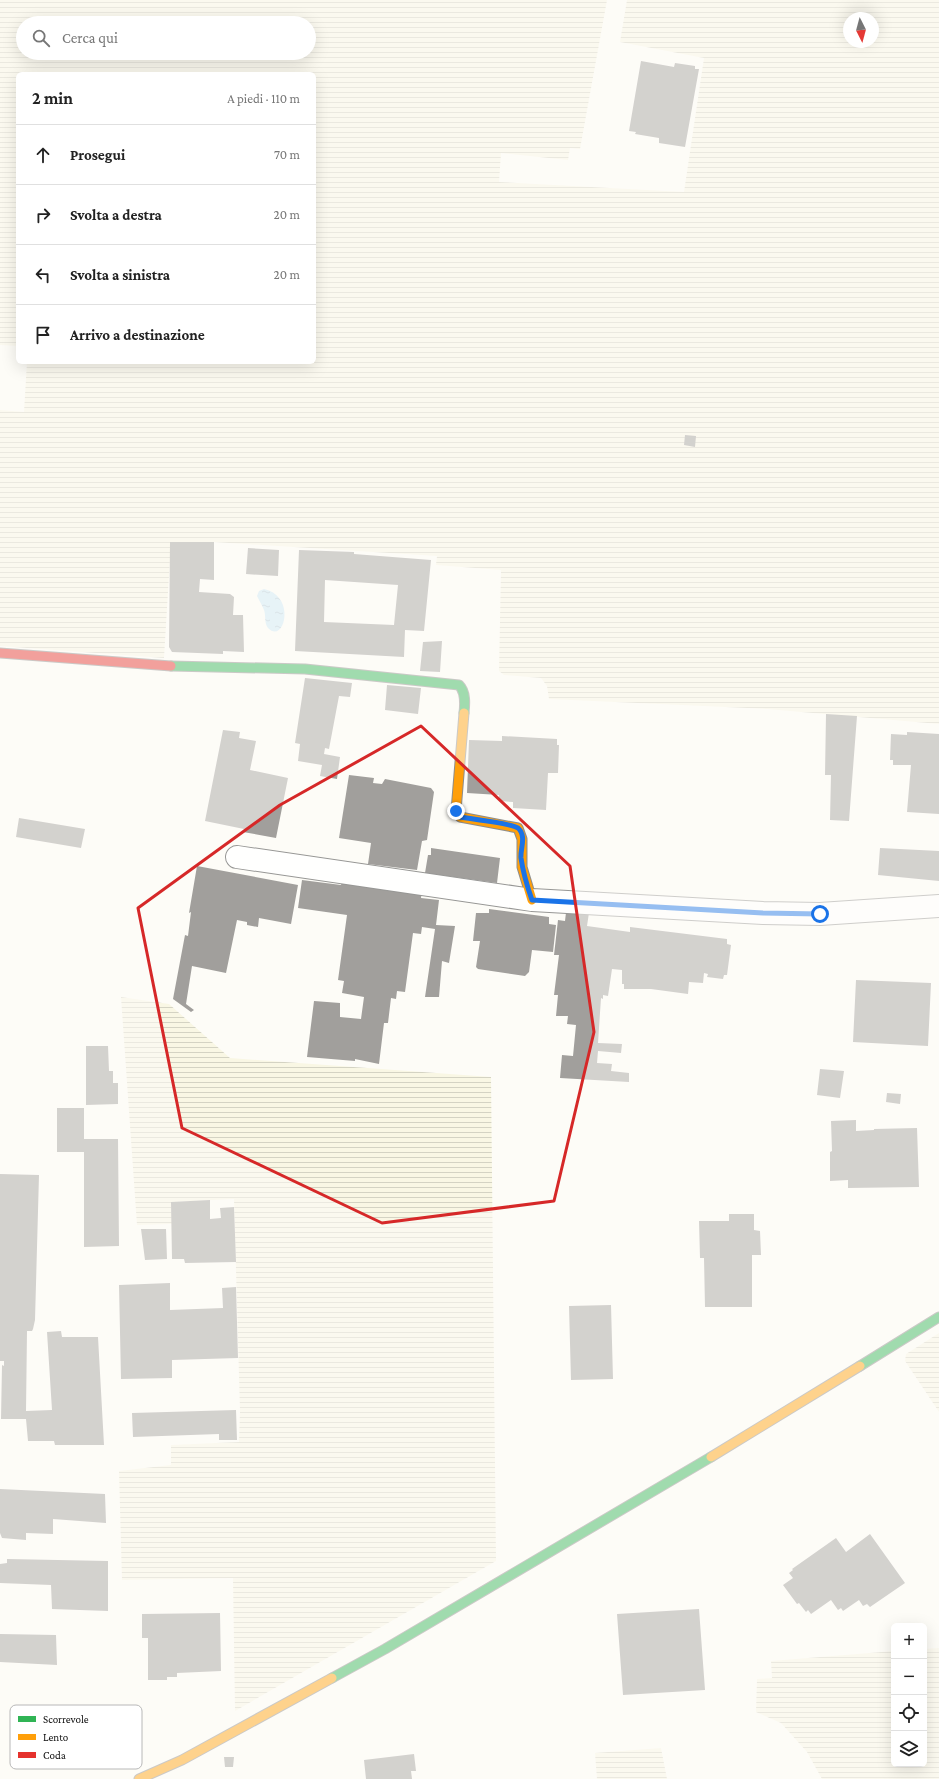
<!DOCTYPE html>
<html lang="it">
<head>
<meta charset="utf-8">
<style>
  :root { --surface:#fff; --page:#f6f6f6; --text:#222; --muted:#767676; --line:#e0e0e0 }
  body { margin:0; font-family:"Crimson Pro",serif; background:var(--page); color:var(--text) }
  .controls { position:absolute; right:12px; bottom:12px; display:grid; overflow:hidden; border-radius:6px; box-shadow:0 4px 16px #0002 }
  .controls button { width:36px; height:36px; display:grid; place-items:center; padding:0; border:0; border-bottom:1px solid var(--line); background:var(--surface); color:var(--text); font:20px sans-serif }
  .compass { position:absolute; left:843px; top:12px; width:36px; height:36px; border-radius:50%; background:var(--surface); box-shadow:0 4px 16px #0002; rotate:174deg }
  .stop { position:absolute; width:12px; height:12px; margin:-9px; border:3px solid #1a73e8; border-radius:50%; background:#fff }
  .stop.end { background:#1a73e8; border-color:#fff; box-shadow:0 1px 4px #0008 }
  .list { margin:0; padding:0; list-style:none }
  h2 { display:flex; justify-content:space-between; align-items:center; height:52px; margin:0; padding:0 16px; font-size:17px }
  h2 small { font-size:13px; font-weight:400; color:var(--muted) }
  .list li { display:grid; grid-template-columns:26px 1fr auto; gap:12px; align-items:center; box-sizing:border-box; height:60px; padding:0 16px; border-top:1px solid var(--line) }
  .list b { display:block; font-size:15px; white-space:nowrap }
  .list em { font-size:13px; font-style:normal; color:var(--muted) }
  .icon { flex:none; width:22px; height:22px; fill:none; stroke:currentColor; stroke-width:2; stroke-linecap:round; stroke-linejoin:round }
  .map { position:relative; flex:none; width:939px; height:1779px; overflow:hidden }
  .search { position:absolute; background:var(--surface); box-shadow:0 4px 16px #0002; left:16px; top:16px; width:300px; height:44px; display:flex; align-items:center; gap:10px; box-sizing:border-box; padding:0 14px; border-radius:22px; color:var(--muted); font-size:15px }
  .panel { position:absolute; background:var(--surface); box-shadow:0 4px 16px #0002; left:16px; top:72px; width:300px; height:292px; border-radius:6px }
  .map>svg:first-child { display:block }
  .farmland { fill:url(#farmland-rules); fill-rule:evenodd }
  .water { fill:url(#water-ripples) }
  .building { fill:#a19f9c; fill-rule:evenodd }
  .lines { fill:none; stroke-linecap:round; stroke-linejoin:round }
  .street-casing { stroke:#979795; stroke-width:24 }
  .fast-casing { stroke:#8e8d8b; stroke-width:11 }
  .slow-casing { stroke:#8e8d8b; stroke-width:11 }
  .jam-casing { stroke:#8e8d8b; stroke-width:11 }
  .street { stroke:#fffffe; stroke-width:22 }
  .fast { stroke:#30b455; stroke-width:9 }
  .slow { stroke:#ff9f0a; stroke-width:9 }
  .jam { stroke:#e5322d; stroke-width:9 }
  .route { stroke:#1a73e8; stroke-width:5 }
  .marked { fill:none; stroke:#d62828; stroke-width:3; stroke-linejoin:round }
  .key { fill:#fff; stroke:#b8b8b8; stroke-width:1 }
  .key-label { font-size:11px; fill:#111 }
</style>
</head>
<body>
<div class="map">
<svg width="939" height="1779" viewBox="0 0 939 1779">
  <defs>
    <pattern id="farmland-rules" width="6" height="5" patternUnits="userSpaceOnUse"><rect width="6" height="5" fill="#f9f7e4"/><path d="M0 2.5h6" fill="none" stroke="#d4d3c3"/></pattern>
    <pattern id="water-ripples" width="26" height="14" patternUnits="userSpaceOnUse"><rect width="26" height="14" fill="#cde8f7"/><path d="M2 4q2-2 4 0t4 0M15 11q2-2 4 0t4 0" fill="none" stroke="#afc6d3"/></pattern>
  </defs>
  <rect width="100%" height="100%" fill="#fdfcf7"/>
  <path class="farmland" d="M0 0H607L580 149 570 148 568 160 501 153 499 182 684 192 704 58 620 42 627 0H939V724L767 709 549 699 547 686 541 678 504 675 499 671 501 570 436 565 437 556 214 542H171L164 658 0 646V410L24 412 27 362H314V74H18V346L0 345ZM849 18H873V42H849ZM23 23H309V53H23Z
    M121 997 169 1004 230 1058 491 1077 496 1561 235 1711 233 1578 122 1580 119 1471 171 1465V1445L239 1442 240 1411 234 1199 171 1202 172 1224 137 1225Z
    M939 1333V1412L905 1361 906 1354Z
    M939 1648V1779H822L807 1752 781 1723 756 1712 757 1679 772 1678 771 1661 894 1651V1764H924V1649Z
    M661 1748 667 1779H597L595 1753Z"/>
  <path class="water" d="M264 589C297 596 284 645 268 628 264 623 266 615 264 610 262 605 259 600 257 596L259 591Z"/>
  <path class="building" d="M641 61 674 67 675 63 695 66V69H699L685 147 659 143V138L635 134 636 132 629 131Z
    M685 435 696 436 695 447 684 445Z
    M170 542H214V580L200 579 199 592 230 594 234 597 233 615H243L244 652 223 651V654L172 652 169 647Z
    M248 548 279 550 278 576 246 574Z
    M299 550 354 552V554L431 560 424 631 405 630 404 657 295 651ZM325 580 398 585 394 625 324 622Z
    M442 641 440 672 420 671 423 642Z
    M305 678 352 683 350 697 339 696 329 749 325 748 324 754 340 757 337 779 320 776 322 765 298 761 300 744 295 743Z
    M387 685 421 688 418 714 385 710Z
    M826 714 857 716 849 821 830 820 831 775H825Z
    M223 730 240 732 239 738 256 741 250 770 288 778 276 838 243 832 244 829 205 821Z
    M907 732 939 734V814L907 812 911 765H893V760H890L891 734 907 735Z
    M502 736 557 739V745H559L558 773H548L546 810 513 808V802L499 801V795L467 793 469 740 502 741Z
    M349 775 374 778 373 783 382 784 385 779 431 788 434 792 427 840 422 841 417 870 368 864 371 843 339 838Z
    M19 818 85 829 81 848 16 837Z
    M431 848 500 858 497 883 425 873 428 855H431Z
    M880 848 939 851V881L878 875Z
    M197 866 298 885 291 924 259 918 258 927 247 925V922L237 920 226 973 192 966 186 1004 194 1010 191 1012 173 999 185 935 188 936 191 912 189 913Z
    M302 880 341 885 342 881 390 891V886L422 890 421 898 439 900 436 925 455 926 449 963 442 961 439 997H425L435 929 422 927 421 934 413 933 405 992 397 991 396 999 391 998 388 1023H384L379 1064 355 1059V1061L307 1057 314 1001 340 1003V1017L361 1019 364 997 342 993 344 981 338 980 347 915 298 908Z
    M567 904 590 906 587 926 630 932V927L727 939V944L731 945 727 975H724L723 979 707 977 708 974 704 973 703 983 689 982 688 994 651 989H624V984H622V970L612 969 608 996 603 995V999L601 998 598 1043 622 1044 621 1053 598 1051 597 1063 612 1064 611 1071 629 1073V1082L560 1078 562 1055 573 1056 576 1025 567 1024 568 1016H556L558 995H554L559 955H554L558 920 565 921Z
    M489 909 549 917V924L556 925 553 952 532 950 529 972 525 976 478 969 476 967 480 941H473L476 913H489Z
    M856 980 931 983 928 1046 853 1042Z
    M86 1046H108L109 1071H113V1083H118V1104L86 1105Z
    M820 1069 844 1071 840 1098 817 1095Z
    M887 1093 901 1094 900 1104 886 1102Z
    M57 1108H84V1139H118L119 1246 84 1247V1152H57Z
    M856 1120V1131L874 1130V1129L917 1128 919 1187 848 1188V1180L830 1181V1152L832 1151 831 1121Z
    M0 1174 39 1175 35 1320 33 1329 32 1331H27L26 1411 52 1410 47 1332 61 1331 62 1337H98L104 1445H55L54 1441H28L26 1419H1L2 1365 4 1366V1361H0Z
    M210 1200V1219L221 1218 220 1208 234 1207 236 1262 185 1263 184 1259H172L171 1202Z
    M729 1214H754V1230L760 1231 761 1255H752V1307H705L704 1258H700L699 1221H729Z
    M141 1229H166L167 1259 145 1260Z
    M170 1283V1310L223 1308 222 1288 236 1287 238 1358 172 1360V1378L121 1379 119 1285Z
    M611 1305 613 1379 571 1380 569 1306Z
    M236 1410 237 1440H219V1434L133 1437 132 1413Z
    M0 1489 105 1494 106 1523 53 1519V1534L26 1533V1540L2 1538 0 1533Z
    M870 1534 905 1583 870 1607 867 1604 863 1606 859 1600 843 1611 841 1608 838 1610 831 1600 811 1614 808 1610 806 1612 799 1603 797 1604 783 1585 793 1578 789 1573 793 1570 792 1569 836 1538 846 1552Z
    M7 1559 108 1561V1611L52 1609 51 1585 0 1583V1564L7 1563Z
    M699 1609 705 1690 623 1695 617 1614Z
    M220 1613 221 1671 177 1673V1677H167V1680H148V1638H142V1614Z
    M0 1634 56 1635 57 1665 0 1662Z
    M414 1754 416 1771H411L412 1779H366L364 1760Z
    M224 1757H234L233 1767H225Z"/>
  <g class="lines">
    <g class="street-casing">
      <path id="street" d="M237 857 532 900 763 913 820 914 939 906"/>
    </g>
    <g class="fast-casing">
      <path id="fast" d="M171 666 305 669 459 685C466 692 465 704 464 713
        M860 1366 939 1317
        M332 1678 385 1649 711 1457"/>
    </g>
    <g class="slow-casing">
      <path id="slow" d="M464 713 456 811 460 817 518 828 522 839V867L532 900
        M711 1457 860 1366
        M139 1779 182 1760 332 1678"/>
    </g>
    <g class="jam-casing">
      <path id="jam" d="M0 653 171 666"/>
    </g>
    <use href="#street" class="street"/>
    <use href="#fast" class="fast"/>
    <use href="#slow" class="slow"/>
    <use href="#jam" class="jam"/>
  </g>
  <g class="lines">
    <path class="route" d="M456 811 460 817C471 819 511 823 518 828 527 836 520 849 521 858 523 872 527 886 532 900L763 913 820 914"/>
  </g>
  <path d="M0 0H939V1779H0ZM421 726 570 866 594 1032 554 1201 382 1223 182 1128 138 908 280 805Z" fill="#fdfcf7" fill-opacity=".55" fill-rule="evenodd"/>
  <path class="marked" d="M421 726 570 866 594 1032 554 1201 382 1223 182 1128 138 908 280 805Z"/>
  <rect x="10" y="1705" width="132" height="64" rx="6" class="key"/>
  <rect x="18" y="1716" width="18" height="6" fill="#30b455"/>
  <rect x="18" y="1734" width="18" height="6" fill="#ff9f0a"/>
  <rect x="18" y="1752" width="18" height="6" fill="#e5322d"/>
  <g class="key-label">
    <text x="43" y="1723">Scorrevole</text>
    <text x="43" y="1741">Lento</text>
    <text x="43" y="1759">Coda</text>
  </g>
</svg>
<div class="controls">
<button>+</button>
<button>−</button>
<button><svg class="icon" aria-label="locate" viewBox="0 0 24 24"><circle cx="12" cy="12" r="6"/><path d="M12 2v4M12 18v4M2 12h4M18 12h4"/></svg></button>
<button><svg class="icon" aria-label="layers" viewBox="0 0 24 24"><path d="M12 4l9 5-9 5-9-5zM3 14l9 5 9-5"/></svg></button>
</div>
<svg class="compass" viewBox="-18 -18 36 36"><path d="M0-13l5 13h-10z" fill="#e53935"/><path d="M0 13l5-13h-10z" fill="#767676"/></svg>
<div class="stop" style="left:820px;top:914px"></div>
<div class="stop end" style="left:456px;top:811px"></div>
<div class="search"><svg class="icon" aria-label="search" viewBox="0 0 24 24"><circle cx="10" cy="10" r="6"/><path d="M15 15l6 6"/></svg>Cerca qui</div>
<section class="panel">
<h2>2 min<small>A piedi · 110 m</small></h2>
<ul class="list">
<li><svg class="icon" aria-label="ahead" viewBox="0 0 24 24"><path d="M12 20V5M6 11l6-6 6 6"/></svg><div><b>Prosegui</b></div><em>70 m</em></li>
<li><svg class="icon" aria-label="right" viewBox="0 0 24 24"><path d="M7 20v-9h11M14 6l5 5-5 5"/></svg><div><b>Svolta a destra</b></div><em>20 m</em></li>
<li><svg class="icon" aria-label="left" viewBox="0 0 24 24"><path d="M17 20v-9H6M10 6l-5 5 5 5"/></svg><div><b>Svolta a sinistra</b></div><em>20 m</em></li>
<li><svg class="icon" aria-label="arrive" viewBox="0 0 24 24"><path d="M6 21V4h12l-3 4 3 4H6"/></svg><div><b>Arrivo a destinazione</b></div></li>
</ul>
</section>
</div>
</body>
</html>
